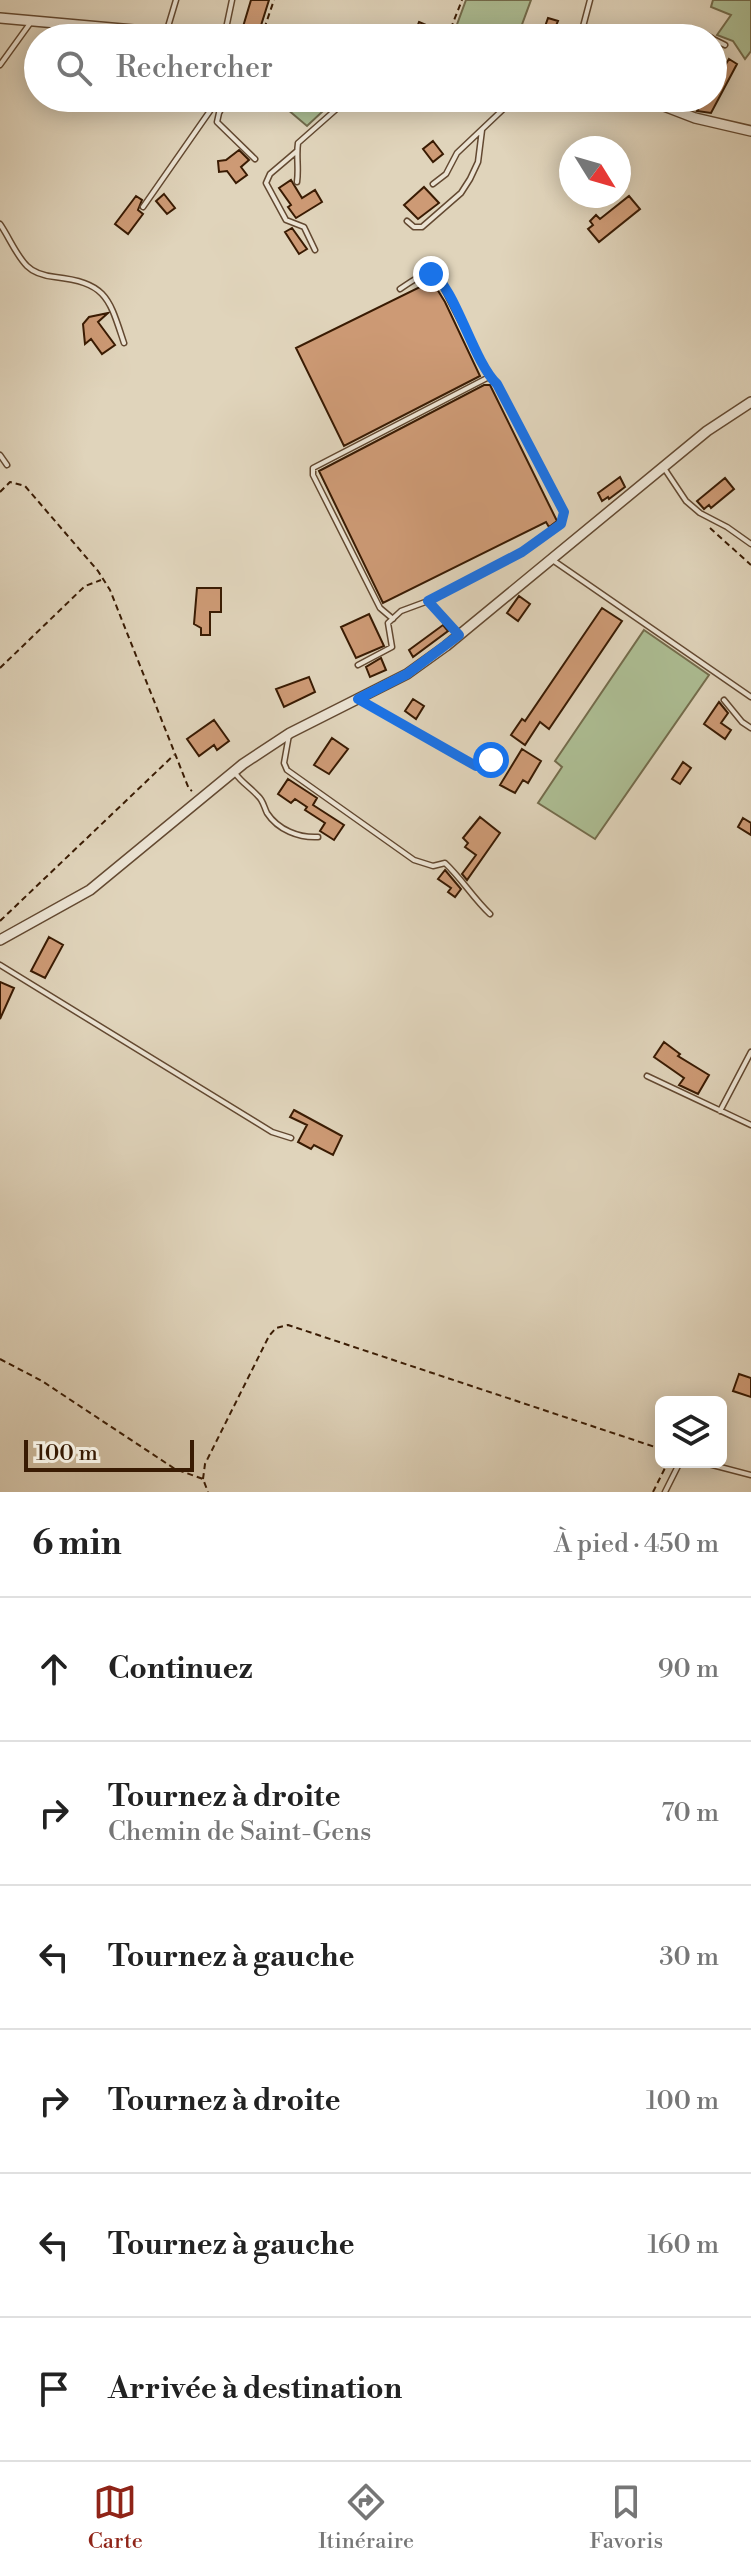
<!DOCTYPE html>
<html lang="fr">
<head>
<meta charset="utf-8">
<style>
  :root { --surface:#fff; --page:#f2f2f2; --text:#222; --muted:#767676; --line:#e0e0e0; --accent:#8f2418 }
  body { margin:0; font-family:"Libre Bodoni",serif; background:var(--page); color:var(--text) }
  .controls { position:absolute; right:24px; bottom:24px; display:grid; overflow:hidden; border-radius:12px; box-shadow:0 4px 20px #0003 }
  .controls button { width:72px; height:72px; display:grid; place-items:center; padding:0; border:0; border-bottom:2px solid var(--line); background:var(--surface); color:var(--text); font:40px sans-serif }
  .compass { position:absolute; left:559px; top:136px; width:72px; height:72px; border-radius:50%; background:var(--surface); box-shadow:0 4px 20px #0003; rotate:127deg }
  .scale { position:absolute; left:24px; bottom:20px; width:170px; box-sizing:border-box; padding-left:8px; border:4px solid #391b03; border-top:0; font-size:22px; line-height:28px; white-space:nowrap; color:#391b03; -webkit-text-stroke:6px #ebe3d3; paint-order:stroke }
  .stop { position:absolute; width:24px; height:24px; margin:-18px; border:6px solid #1a73e8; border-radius:50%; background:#fff }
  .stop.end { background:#1a73e8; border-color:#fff; box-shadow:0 2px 8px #0008 }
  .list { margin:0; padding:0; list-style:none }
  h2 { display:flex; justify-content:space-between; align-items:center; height:104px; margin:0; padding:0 32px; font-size:34px }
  h2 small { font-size:26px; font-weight:400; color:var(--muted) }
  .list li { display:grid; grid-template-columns:52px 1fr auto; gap:24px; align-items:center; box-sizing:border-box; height:144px; padding:0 32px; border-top:2px solid var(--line) }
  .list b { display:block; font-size:30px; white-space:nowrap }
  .list p { margin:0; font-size:26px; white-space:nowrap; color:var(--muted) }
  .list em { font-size:26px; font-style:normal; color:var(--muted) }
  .icon { flex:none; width:44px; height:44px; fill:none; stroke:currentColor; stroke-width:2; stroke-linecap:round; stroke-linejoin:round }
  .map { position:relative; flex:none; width:751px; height:1492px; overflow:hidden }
  .search { position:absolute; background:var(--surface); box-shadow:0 4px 20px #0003; left:24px; right:24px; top:24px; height:88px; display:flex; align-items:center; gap:20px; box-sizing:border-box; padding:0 28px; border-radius:44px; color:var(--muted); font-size:30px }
  .sheet { height:968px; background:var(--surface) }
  nav { display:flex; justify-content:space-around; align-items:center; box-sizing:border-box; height:112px; border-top:2px solid var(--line); background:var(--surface); font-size:22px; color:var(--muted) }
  nav a { display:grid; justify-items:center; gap:4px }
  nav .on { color:var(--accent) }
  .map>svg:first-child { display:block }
  .green { fill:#adbe94; stroke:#736c4c; stroke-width:2 }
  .building { fill:#cd9a75; stroke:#391b03; stroke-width:2 }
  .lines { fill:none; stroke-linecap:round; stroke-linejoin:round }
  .service-casing { stroke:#634931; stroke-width:7 }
  .minor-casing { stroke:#634931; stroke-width:12 }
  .path { stroke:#391b03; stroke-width:2; stroke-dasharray:6 4; stroke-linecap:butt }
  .service { stroke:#ebe3d3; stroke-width:4 }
  .minor { stroke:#ebe3d3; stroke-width:9 }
  .route { stroke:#1a73e8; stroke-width:10 }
</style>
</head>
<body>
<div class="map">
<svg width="751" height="1492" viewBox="0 0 751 1492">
  <rect width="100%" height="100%" fill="#e0d4bb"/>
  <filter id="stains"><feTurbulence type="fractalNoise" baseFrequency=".0025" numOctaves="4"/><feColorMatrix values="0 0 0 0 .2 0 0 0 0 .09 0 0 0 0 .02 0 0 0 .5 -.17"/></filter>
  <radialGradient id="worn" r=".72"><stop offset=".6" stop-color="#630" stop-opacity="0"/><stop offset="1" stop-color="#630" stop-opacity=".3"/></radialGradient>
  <path class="green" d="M466 0H531L517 38H452Z
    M713 0H751V51L745 59 733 41 717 35 731 15 711 7Z
    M274 98H337L307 126Z
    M644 630 709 675 595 839 538 803 562 767 555 761Z"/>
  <path class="building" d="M251 0H269L258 35 242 30Z
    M548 18 558 21 551 38H541Z
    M419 22 431 27 427 38H413Z
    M729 59 737 64 711 113 697 111 705 98H713V85Z
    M433 141 443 154 433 162 423 149Z
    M239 150 249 160 241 167 247 175 236 183 227 171 219 172 218 161 226 160Z
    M291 180 302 198 315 190 322 202 296 218 288 207 291 205 279 188Z
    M424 187 439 203 418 219 404 205Z
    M164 194 175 208 167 214 156 201Z
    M136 196 142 200 138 210 143 214 128 234 115 224Z
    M629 196 640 209 599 242 588 229 593 225 590 221 596 215 600 219Z
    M292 228 307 249 299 254 285 232Z
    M432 281 445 302 480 376 344 446 296 348Z
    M108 313 98 322 115 345 102 354 91 339 85 344 83 324 89 317Z
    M484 385H490L557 521 549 527 546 522 383 603 319 471Z
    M620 477 625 487 609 499 608 497 602 501 598 493Z
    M725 478 734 489 711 508 709 505 704 509 697 501Z
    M197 588H221V612H210V635H201V628L194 624Z
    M519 596 530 604 518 621 507 613Z
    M602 608 622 621 549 729 540 722 525 745 511 735 522 719 525 721Z
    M369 614 384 646 356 658 341 627Z
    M443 625 448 631 413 657 409 650Z
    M381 658 386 670 370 677 366 667Z
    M309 677 315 692 284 707 276 689Z
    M413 699 424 706 416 719 405 711Z
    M719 702 728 713 721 723 731 730 725 739 704 724Z
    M214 720 229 741 217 750 214 745 199 756 187 739Z
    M332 738 348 749 329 774 314 765Z
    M522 749 541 761 528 783 523 780 515 793 500 785Z
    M683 762 691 768 680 784 672 779Z
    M288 779 317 798 313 805 344 825 334 840 320 831 325 823 305 810 307 807 295 799 291 803 278 794Z
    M480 817 500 833 467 880 462 874 476 855 465 847 468 843 463 838Z
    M743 818 751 823V835L738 827Z
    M445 870 461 889 455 897 448 892 451 888 438 879Z
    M49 937 63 945 45 978 31 971Z
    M0 982 14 988 0 1019Z
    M664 1042 680 1054 678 1056 709 1075 698 1094 679 1085 684 1078 654 1057Z
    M294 1110 342 1136 333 1155 314 1145 311 1149 298 1142 307 1125 290 1117Z
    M739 1374 751 1378V1397L733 1391Z"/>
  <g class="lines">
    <g class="service-casing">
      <path id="service" d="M167 30 176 0
        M224 38 232 0
        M580 38 590 0
        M676 38 687 31 703 33 712 38
        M713 39 725 45
        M0 65 31 22
        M227 98 219 113 217 122 255 159
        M297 151 270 174 266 183 286 220 304 227 315 250
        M297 182C299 168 296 156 298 143L349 98
        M433 184 446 174 457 153 515 98
        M143 207 219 98
        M407 221 414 227H422L461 193 470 179 478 162 482 130
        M0 224C9 237 16 255 27 266 34 273 46 276 55 277 107 283 109 298 124 343
        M400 289C413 281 422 271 438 277L489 377
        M0 455 7 465
        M664 468 686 501 700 513 727 527 751 544
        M554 561 751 697
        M393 619 380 608 313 475V468L489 377 497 384 564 512 561 524 522 552 428 601
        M358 665 392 647 388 623 401 611 428 601 457 634
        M359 699 476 766 484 765 501 750
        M724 700 742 722 751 728
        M289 735 284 763 287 770 414 860 433 866 445 863C462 879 473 898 490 914
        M235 773C242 783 250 787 258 796 263 800 264 807 267 813 278 830 299 838 318 837
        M0 965 272 1132 291 1138
        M647 1076 751 1125
        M720 1111 751 1052
        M701 1462 751 1475
        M665 1492 680 1462"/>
    </g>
    <g class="minor-casing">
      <path id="minor" d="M0 18 223 38
        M643 98 695 118 751 131
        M0 940 90 890 243 764 290 733 407 674 446 646 707 431 751 402"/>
    </g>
    <path class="path" d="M261 38 274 0
      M447 38 462 0
      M0 492 10 482 25 486 98 571 110 590 189 789 192 791
      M710 528 751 565
      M0 668 85 586 101 580
      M0 921 174 755
      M0 1359 42 1381 175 1469 203 1479 208 1492
      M203 1479 205 1464 269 1336 276 1328 288 1325 661 1449
      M653 1492 668 1462"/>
    <use href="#service" class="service"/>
    <use href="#minor" class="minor"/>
  </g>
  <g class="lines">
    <path class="route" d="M431 274C454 283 473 362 497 384L564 512 561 524 522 552 428 601 459 635 407 674 358 699 476 766 484 765 491 760"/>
  </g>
  <rect width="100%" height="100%" filter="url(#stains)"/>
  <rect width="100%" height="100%" fill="url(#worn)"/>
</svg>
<div class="controls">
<button><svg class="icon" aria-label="layers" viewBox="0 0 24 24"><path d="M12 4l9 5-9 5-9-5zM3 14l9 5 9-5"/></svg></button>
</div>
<svg class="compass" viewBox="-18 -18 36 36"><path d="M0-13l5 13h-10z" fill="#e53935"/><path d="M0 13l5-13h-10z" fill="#767676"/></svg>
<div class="scale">100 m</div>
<div class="stop" style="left:491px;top:760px"></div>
<div class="stop end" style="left:431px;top:274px"></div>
<div class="search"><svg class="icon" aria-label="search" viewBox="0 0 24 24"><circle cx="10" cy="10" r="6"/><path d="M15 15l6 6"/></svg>Rechercher</div>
</div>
<section class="sheet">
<h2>6 min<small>À pied · 450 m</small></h2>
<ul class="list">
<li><svg class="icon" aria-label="ahead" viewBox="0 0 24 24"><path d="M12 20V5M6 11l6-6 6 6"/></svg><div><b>Continuez</b></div><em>90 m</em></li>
<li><svg class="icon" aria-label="right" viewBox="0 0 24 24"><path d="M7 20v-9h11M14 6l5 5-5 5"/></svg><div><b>Tournez à droite</b><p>Chemin de Saint-Gens</p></div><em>70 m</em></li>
<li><svg class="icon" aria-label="left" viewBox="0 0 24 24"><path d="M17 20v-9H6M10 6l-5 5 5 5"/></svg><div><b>Tournez à gauche</b></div><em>30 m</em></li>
<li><svg class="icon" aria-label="right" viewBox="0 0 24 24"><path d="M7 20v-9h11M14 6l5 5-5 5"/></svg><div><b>Tournez à droite</b></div><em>100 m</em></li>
<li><svg class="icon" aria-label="left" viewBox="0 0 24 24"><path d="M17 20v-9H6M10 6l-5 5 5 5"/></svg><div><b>Tournez à gauche</b></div><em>160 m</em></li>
<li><svg class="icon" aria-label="arrive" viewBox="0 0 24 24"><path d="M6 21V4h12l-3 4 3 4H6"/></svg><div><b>Arrivée à destination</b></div></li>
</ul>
</section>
<nav>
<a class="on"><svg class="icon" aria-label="map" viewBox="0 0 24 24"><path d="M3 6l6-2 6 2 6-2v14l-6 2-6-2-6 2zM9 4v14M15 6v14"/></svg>Carte</a>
<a><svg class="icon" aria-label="directions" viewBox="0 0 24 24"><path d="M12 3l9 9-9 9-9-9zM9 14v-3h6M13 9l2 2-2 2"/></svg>Itinéraire</a>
<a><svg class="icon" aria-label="saved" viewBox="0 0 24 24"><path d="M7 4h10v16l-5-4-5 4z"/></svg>Favoris</a>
</nav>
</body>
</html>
